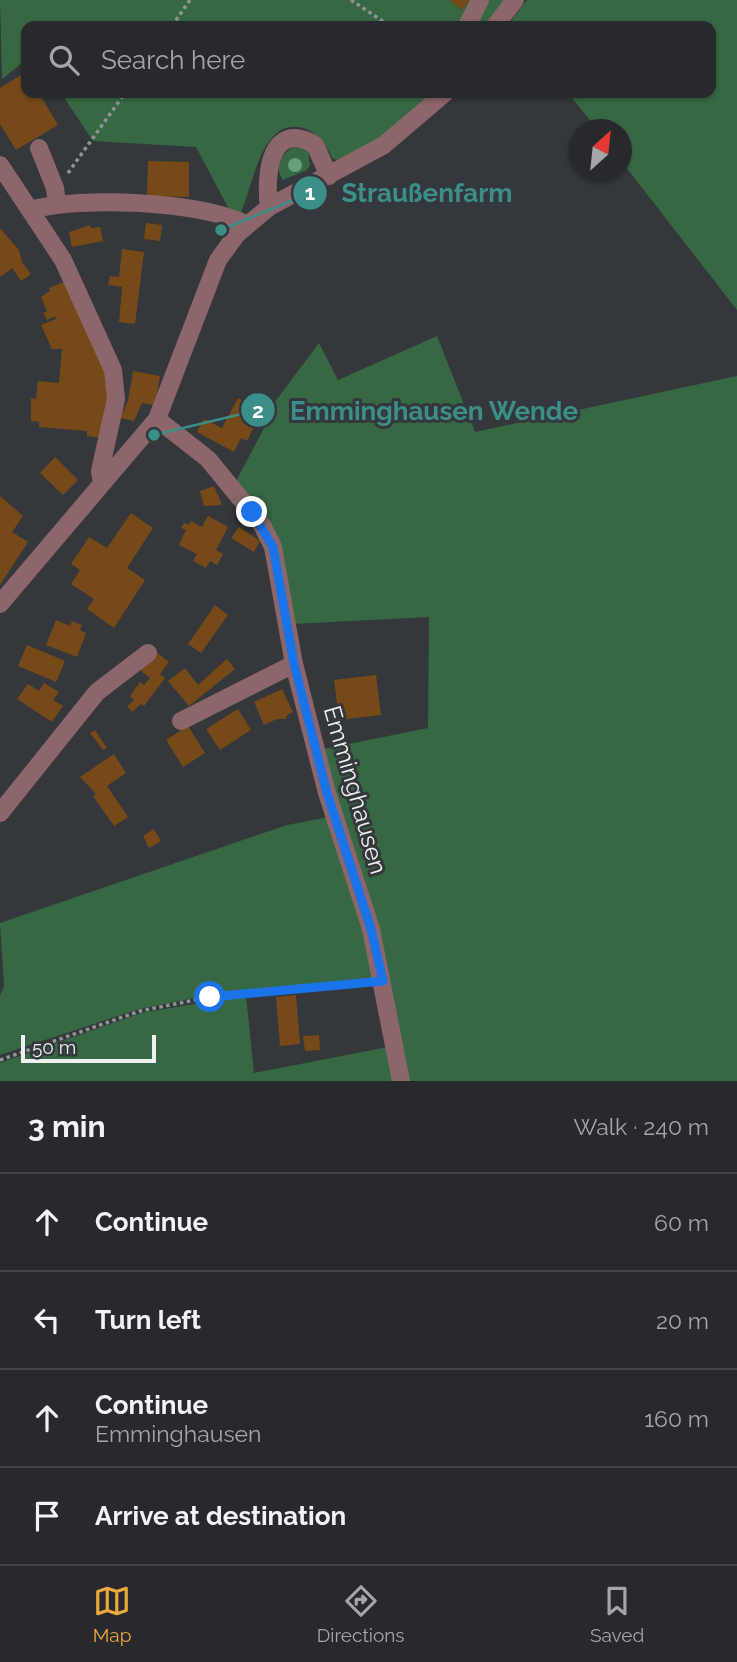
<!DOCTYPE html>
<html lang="en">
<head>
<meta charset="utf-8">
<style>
  :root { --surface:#27292c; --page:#333538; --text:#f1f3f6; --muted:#a4a6a9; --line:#434548; --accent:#eda83b }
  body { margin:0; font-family:Raleway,sans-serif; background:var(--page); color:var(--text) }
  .compass { position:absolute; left:569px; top:119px; width:63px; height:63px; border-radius:50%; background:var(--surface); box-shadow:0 2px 5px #0004; rotate:27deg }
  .scale { position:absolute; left:21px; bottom:18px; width:135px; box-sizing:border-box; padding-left:7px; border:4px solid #eef0f2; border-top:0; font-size:19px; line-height:24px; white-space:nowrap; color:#eef0f2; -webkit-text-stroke:5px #34373b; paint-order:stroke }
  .stop { position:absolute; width:21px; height:21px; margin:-16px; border:5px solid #1a73e8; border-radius:50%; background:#fff }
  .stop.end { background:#1a73e8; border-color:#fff; box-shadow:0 2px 7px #0008 }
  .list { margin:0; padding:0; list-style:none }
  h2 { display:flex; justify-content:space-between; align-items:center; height:91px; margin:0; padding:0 28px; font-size:30px }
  h2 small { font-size:23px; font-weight:400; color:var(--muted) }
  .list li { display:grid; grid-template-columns:46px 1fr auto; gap:21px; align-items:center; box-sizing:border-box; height:98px; padding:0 28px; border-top:2px solid var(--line) }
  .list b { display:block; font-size:26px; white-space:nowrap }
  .list p { margin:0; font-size:23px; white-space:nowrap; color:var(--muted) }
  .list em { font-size:23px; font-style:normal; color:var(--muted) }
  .icon { flex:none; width:38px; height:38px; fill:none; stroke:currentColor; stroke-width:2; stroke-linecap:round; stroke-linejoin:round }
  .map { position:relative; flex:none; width:737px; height:1081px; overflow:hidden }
  .search { position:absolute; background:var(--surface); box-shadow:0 2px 5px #0004; left:21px; right:21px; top:21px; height:77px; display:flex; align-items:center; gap:18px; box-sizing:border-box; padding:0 24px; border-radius:14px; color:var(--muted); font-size:26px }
  .sheet { height:483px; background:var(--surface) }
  nav { display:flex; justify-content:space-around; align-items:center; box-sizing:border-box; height:98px; border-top:2px solid var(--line); background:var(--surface); font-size:19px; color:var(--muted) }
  nav a { display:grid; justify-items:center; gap:4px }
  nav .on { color:var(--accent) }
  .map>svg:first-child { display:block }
  .green { fill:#376844 }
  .building { fill:#764a18 }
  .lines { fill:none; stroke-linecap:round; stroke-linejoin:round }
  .path { stroke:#919497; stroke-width:3.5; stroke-dasharray:3.5 3.5; stroke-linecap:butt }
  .minor { stroke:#8c666a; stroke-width:18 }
  .tree { fill:#679f78 }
  .route { stroke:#1a73e8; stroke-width:9 }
  .labels { text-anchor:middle; stroke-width:6; stroke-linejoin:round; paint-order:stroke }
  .street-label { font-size:24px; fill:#eef0f2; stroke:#34373b }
  .leader { fill:none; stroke:#3c8e88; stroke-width:2.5 }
  .callout-dot { fill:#3c8e88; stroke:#34373b; stroke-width:2.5 }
  .mark-label { font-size:21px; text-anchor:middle; font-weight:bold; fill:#fff }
  .callout-label { font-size:26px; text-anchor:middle; font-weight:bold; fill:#3c8e88; stroke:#34373b; stroke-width:6; stroke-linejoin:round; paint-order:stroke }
</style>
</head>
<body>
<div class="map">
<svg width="737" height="1081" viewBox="0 0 737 1081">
  <rect width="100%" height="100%" fill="#34373b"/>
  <path class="green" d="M0 0H508L486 26H26V60L2 79Z
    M527 0H737V310L622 162V130L597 129 568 93H711V26H507Z
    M61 93H435L402 124 343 161 333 159C326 145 316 129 298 127 261 122 253 186 241 212L231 213 196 147 93 141Z
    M295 146 308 151 310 165 307 170 283 180C273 167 282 153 295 146Z
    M437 336 475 432 737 376V1081H404L319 750 428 728 429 617 292 624 289 593 235 483 273 411 271 407 319 343 338 380Z
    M329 817 380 978 209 995 139 1009 0 1055V996L4 986 0 923 287 825Z
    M246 995 254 1073 393 1046 399 1081H0V1063L141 1013Z"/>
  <path class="building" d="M450 0H470L461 10Z
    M26 72V93H39L58 125 16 150 0 124V88Z
    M148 161 189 162V197L147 196Z
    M146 223 162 225 160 241 144 239Z
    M90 225 91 228 100 227 103 241 72 247 69 232Z
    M0 228 19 250 22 262 31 274 21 281 12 268 0 277Z
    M122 249 144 252 135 324 119 322 122 287 108 285 110 276 119 277Z
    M66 281 109 380 104 438 87 436V431L39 427V422L31 421V398L36 399 38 381 59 383 62 349H52L41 325 56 319 55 316 47 320 43 313 47 311 41 297 50 291 49 288Z
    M133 371 160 376 155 405 142 403 134 421 120 418 128 401Z
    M238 398 262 411 247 441 241 438 234 452 197 432 204 419 222 428Z
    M55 457 78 480 63 495 40 473Z
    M214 486 222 505 204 506 200 491Z
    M0 496 23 516 12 532 28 542 0 585Z
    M131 513 153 528 127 568 145 580 114 628 87 609 94 599 71 584 80 570 71 564 89 537 107 548Z
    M208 516 228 527 216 550 223 554 217 565 210 561 206 568 193 561 197 554 179 545 186 530 181 528 184 523 189 525 191 521 202 527Z
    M239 527 260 541 254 552 231 538Z
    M215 605 228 615 201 653 188 644Z
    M56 620 70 626 72 621 82 625 80 630 86 633 77 657 46 645Z
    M27 645 65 661 56 682 18 666Z
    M155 651 169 662 160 674 165 678 144 706 141 704 132 712 127 706 134 700 130 696 140 682 144 685 150 678 140 670Z
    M227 659 235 669 189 706 168 681 185 668 198 685Z
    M376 675 381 715 339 720 334 680Z
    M44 683 59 692 53 700 63 706 52 722 17 699 28 684 39 691Z
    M282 689 293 712 287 715 286 719H277L264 725 254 702Z
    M238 709 251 730 220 750 206 729Z
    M188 726 205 753 183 767 166 740Z
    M95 730 107 748 103 750 90 733Z
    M114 754 126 773 107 786 128 817 114 826 93 796 96 794 80 777Z
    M154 829 161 841 149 848 143 836Z
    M296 995 300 1044 280 1046 276 997Z
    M319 1035 320 1050 305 1051 303 1036Z"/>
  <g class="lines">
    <path class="path" d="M351 0 390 26
      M172 26 190 0
      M68 173 125 93
      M0 1060 140 1011 210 997 364 983"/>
    <path class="minor" d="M467 26 480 0
      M495 26 515 0
      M39 148 55 188 57 203
      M0 165 63 260 113 370 116 399 100 471 102 484
      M269 207C265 177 269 118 315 145L329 176
      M30 210C83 196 197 201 246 224
      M157 419 208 459 262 525 273 547 294 664 327 793 371 929 401 1081
      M0 604 157 419 218 260 237 234 269 207 384 145 445 93
      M181 721 294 664
      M0 813 97 692 148 653"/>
  </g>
  <circle class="tree" cx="295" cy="165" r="7"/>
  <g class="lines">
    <path class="route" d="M210 997 383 981 371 929 327 793 294 664 273 547 252 512"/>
  </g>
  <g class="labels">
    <g class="street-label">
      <text transform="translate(355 790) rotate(74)" y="8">Emminghausen</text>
    </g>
  </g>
  <path class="leader" d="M221 230L310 193M154 435L258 410"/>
  <g class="callout-dot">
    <circle cx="221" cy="230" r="7"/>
    <circle cx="154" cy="435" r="7"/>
    <circle cx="310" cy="193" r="18"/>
    <circle cx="258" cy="410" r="18"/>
  </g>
  <g class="mark-label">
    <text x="310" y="200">1</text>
    <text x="258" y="418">2</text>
  </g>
  <g class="callout-label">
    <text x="427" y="202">Straußenfarm</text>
    <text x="434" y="420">Emminghausen Wende</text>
  </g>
</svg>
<svg class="compass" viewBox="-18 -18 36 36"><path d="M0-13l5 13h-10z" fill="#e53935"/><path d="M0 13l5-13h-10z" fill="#a4a6a9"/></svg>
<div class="scale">50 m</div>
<div class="stop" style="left:210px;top:997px"></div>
<div class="stop end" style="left:252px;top:512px"></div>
<div class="search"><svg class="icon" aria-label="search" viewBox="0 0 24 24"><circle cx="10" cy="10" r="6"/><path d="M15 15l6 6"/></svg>Search here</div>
</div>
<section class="sheet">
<h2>3 min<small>Walk · 240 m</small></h2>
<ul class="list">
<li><svg class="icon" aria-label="ahead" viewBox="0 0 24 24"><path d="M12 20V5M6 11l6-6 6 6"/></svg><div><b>Continue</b></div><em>60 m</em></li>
<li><svg class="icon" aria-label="left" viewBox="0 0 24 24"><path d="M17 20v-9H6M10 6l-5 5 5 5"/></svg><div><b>Turn left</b></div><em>20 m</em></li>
<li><svg class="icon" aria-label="ahead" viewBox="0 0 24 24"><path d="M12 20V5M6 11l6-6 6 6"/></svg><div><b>Continue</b><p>Emminghausen</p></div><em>160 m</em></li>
<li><svg class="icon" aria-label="arrive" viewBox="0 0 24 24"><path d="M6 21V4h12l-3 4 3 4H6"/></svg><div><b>Arrive at destination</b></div></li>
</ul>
</section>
<nav>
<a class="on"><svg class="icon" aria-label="map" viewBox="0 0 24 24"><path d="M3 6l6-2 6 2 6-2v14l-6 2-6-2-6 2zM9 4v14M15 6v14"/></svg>Map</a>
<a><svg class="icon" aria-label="directions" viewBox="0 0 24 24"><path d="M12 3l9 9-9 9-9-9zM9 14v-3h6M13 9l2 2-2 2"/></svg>Directions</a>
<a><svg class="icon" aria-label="saved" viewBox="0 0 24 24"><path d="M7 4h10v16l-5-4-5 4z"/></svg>Saved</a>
</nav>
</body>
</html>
